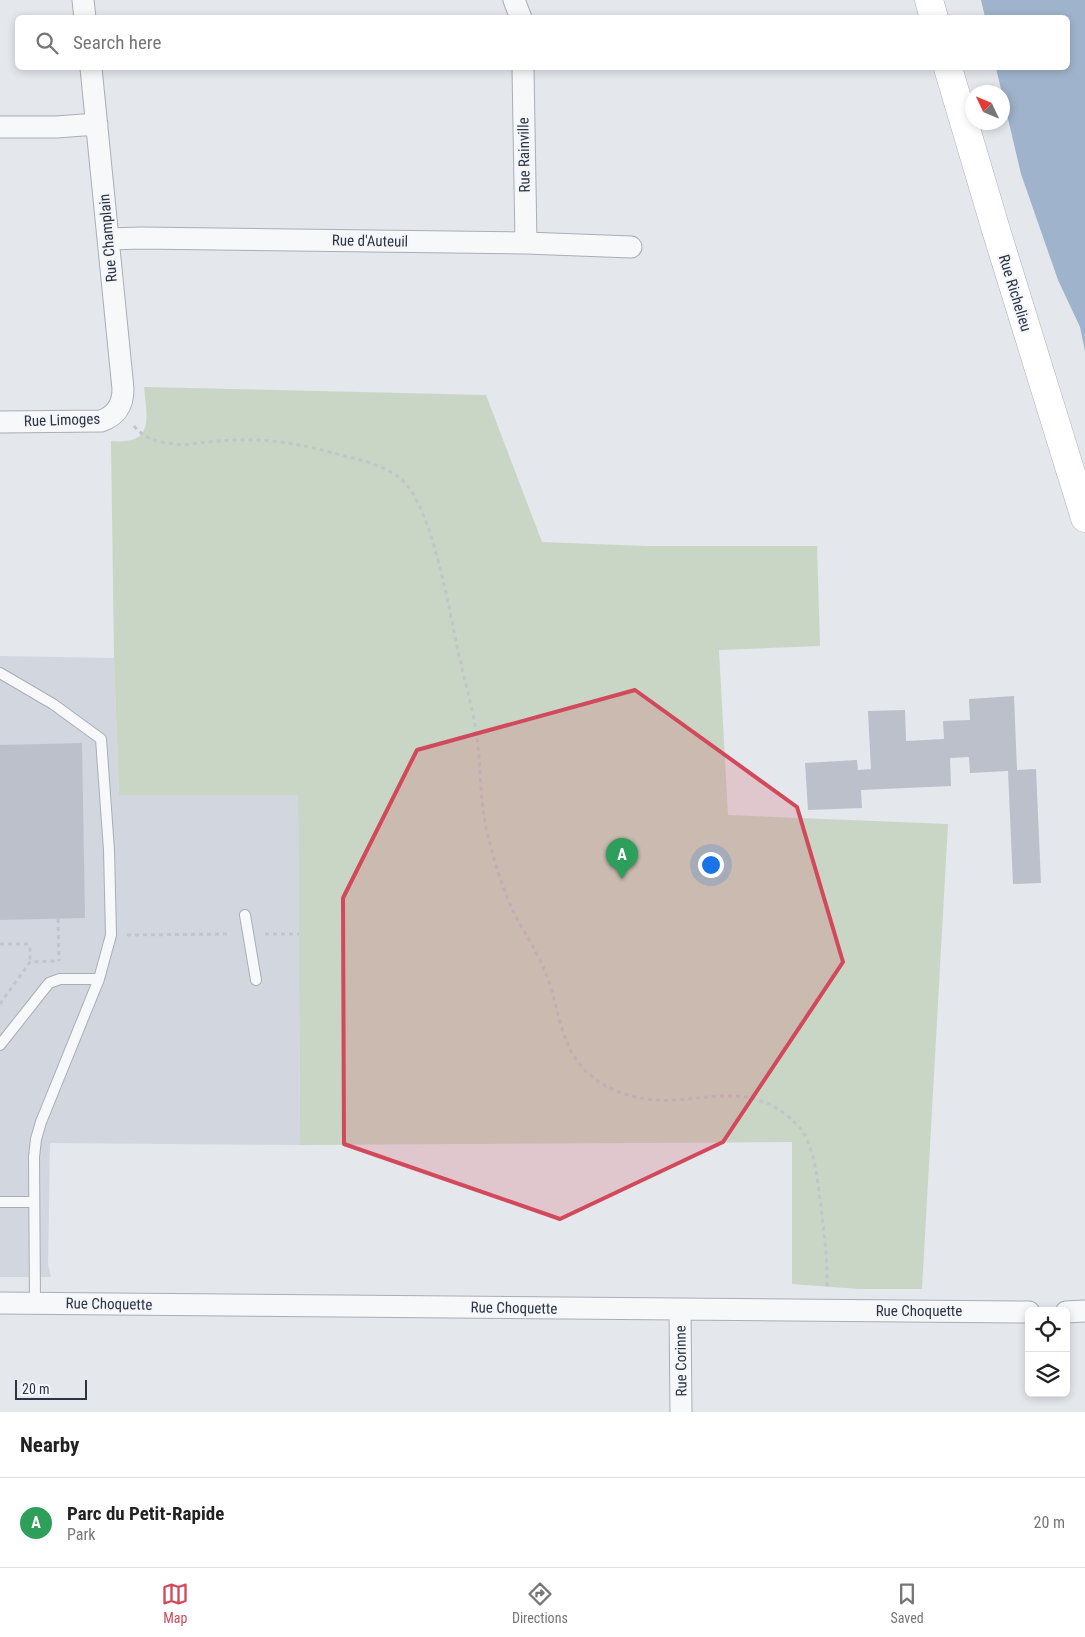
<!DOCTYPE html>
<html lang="en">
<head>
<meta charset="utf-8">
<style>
  :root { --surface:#fff; --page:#f2f2f2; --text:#222; --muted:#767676; --line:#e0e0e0; --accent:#d1495b }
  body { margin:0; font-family:"Roboto Condensed",sans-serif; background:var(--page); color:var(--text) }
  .controls { position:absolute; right:15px; bottom:15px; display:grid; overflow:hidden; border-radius:8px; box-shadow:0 2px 8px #0003 }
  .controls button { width:45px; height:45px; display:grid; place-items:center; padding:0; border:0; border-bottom:1px solid var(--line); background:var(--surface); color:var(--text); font:25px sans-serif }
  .compass { position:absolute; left:965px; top:85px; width:45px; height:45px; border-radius:50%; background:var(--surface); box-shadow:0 2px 8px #0003; rotate:314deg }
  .scale { position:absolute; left:15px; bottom:12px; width:72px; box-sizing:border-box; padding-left:5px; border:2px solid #2b3445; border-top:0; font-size:14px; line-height:18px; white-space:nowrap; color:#2b3445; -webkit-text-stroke:4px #f4f6f9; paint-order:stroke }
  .you { position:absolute; left:710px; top:864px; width:18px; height:18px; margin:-12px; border:4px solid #fff; border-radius:50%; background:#1a73e8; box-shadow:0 0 0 8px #1a73e833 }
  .badge { display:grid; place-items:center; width:32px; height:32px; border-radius:50%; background:var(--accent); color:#fff; font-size:16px; font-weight:700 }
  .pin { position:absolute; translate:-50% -41px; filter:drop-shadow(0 1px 2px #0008) }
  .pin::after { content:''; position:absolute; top:26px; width:18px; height:15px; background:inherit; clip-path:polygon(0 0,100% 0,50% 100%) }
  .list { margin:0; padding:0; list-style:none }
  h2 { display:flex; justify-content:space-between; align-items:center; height:65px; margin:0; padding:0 20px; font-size:21px }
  h2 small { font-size:16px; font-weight:400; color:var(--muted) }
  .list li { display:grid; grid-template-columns:32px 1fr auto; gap:15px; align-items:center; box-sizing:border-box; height:90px; padding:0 20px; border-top:1px solid var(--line) }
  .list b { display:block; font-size:19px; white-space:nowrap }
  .list p { margin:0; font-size:16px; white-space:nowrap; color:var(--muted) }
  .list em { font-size:16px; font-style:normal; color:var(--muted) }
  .icon { flex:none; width:28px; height:28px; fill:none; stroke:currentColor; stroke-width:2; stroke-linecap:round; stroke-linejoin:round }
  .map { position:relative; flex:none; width:1085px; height:1412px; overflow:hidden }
  .search { position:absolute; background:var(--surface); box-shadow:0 2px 8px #0003; left:15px; right:15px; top:15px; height:55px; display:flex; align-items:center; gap:12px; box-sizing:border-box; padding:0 18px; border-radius:8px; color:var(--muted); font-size:19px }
  .sheet { height:155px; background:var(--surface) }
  nav { display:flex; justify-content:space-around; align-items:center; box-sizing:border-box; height:70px; border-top:1px solid var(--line); background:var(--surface); font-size:14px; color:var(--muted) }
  nav a { display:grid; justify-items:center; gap:2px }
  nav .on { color:var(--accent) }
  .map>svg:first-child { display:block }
  .built { fill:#d2d6de }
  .green { fill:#c9d6c5 }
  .water { fill:#9fb4cc }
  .building { fill:#bbc0ca }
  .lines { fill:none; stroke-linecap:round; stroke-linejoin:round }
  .lane-casing { stroke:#a9aeb7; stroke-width:12 }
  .street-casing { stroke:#a9aeb7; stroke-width:23 }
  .secondary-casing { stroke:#a9aeb7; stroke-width:29 }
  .path { stroke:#c2c5cb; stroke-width:3; stroke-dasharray:4 4; stroke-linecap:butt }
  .lane { stroke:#f7f8fa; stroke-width:10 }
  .street { stroke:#f7f8fa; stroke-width:21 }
  .secondary { stroke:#fff; stroke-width:28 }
  .marked { fill:#d1495b; fill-opacity:0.2; stroke:#d1495b; stroke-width:4; stroke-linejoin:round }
  .labels { text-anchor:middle; stroke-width:4; stroke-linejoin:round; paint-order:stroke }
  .street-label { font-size:15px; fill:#2b3445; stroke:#f4f6f9 }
</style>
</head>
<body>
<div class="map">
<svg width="1085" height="1412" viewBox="0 0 1085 1412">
  <rect width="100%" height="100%" fill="#e4e7ec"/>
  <path class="built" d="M0 656 114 658 119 795 298 794 300 1145 50 1143 48 1264 51 1277H0Z"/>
  <path class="green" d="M144 387 486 395 542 542 646 546H817L820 646 719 650 728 815 948 824 922 1289H859L792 1284V1142L300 1145 298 795H119L114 658 111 441C155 445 147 419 144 387Z"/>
  <path class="water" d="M981 0H1085V351L1080 327 1058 280 1021 174 996 68H1068V18L985 17Z"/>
  <path class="building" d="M1014 696 1017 770 1036 769 1041 883 1013 884 1008 771 970 773 969 757 950 758 951 786 861 790 862 808 808 810 805 763 857 760 858 770 871 769 868 711 905 710 906 741 944 739 943 721 970 720 969 699Z
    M82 743 85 918 0 920V745Z"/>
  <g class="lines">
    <g class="lane-casing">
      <path id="lane" d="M0 673 53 704 101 739 109 850 111 935 99 979 41 1122 36 1139 34 1157 35 1303
        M245 915 256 980
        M0 1045 49 983 60 979H99
        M0 1202H34"/>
    </g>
    <g class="street-casing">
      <path id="street" d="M83 0 85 18
        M514 0 521 18
        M523 68 526 243
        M0 127H56L97 124
        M109 239 141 238 526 243 631 247
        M0 422 101 421C116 416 123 405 123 389L91 68
        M0 1303 1029 1312
        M680 1310 681 1412
        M1066 1312 1085 1311"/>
    </g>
    <g class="secondary-casing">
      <path id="secondary" d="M929 0 934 18
        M948 68 996 230 1085 518"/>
    </g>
    <path class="path" d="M134 426C147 442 165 443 184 445 207 442 230 439 253 440 284 440 315 448 345 456 365 461 386 466 402 480 432 507 449 609 458 651 464 679 473 708 477 737 481 768 480 807 488 836 495 865 504 893 517 919 527 937 539 955 546 974 558 1003 559 1037 578 1062 600 1091 638 1102 673 1100 717 1098 755 1085 792 1120 796 1124 802 1129 804 1134 816 1155 818 1184 821 1207 824 1234 828 1261 827 1288
      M58 919 59 961
      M265 934H299
      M127 935 231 934
      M0 944H28L30 947V962
      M0 1004 30 962 55 961"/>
    <use href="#lane" class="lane"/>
    <use href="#street" class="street"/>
    <use href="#secondary" class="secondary"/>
  </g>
  <path class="marked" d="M635 690 797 807 843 962 723 1142 560 1219 344 1144 343 898 417 750Z"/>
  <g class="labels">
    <g class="street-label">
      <text transform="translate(524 155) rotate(-91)" y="5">Rue Rainville</text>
      <text transform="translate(108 238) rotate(-95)" y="5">Rue Champlain</text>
      <text transform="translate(370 241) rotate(1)" y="5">Rue d'Auteuil</text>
      <text transform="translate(1015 293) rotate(73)" y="5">Rue Richelieu</text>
      <text transform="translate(62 420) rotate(-2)" y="5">Rue Limoges</text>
      <text transform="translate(109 1304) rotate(1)" y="5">Rue Choquette</text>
      <text transform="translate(514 1308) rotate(1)" y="5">Rue Choquette</text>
      <text x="919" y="1316">Rue Choquette</text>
      <text transform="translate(681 1361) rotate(-91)" y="5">Rue Corinne</text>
    </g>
  </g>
</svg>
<div class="controls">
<button><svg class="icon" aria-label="locate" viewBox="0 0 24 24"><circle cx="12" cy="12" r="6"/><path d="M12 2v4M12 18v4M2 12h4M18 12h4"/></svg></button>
<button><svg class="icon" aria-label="layers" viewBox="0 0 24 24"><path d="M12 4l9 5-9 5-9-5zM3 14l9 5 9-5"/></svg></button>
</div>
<svg class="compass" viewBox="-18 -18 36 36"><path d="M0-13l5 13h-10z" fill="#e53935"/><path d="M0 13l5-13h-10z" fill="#767676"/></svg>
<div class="scale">20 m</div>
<div class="you"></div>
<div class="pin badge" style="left:622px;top:879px;background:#2e9e5b">A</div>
<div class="search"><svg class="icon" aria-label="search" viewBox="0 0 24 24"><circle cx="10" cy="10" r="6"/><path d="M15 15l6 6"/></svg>Search here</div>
</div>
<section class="sheet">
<h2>Nearby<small></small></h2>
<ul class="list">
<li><span class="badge" style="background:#2e9e5b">A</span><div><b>Parc du Petit-Rapide</b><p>Park</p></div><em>20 m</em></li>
</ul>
</section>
<nav>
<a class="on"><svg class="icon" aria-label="map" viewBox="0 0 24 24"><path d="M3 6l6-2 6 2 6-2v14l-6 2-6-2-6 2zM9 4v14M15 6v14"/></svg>Map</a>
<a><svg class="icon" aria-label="directions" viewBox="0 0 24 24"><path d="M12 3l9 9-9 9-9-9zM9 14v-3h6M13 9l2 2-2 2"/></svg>Directions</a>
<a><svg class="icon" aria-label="saved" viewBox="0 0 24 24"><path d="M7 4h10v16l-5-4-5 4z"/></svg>Saved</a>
</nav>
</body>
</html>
